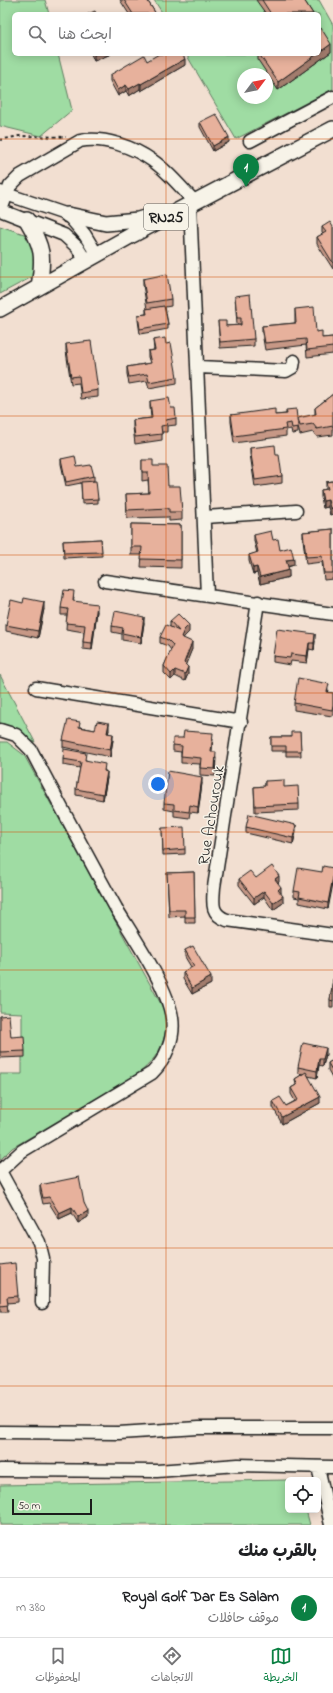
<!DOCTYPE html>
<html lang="ar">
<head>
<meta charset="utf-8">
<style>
  :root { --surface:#fff; --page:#f2f2f2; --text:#202124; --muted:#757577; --line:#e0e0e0; --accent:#0b8043 }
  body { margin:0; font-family:"Indie Flower","Playpen Sans Arabic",sans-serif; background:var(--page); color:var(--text); direction:rtl }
  .controls { position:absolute; right:12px; bottom:12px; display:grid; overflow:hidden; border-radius:6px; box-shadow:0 2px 10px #0003 }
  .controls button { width:36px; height:36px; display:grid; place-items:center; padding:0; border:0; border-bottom:1px solid var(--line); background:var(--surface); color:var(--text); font:20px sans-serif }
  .compass { position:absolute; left:237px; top:68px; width:36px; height:36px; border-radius:50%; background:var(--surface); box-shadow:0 2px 10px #0003; rotate:58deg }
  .scale { position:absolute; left:12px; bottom:10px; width:80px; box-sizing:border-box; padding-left:4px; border:2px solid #1c1c1c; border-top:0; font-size:11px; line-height:14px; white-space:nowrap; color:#1c1c1c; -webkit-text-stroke:3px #f7f3e8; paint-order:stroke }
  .you { position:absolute; left:158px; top:784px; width:14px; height:14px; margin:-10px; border:3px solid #fff; border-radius:50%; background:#1a73e8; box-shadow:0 0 0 6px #1a73e833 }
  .badge { display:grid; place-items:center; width:26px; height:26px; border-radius:50%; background:var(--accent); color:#fff; font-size:13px; font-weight:700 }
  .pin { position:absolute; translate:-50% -33px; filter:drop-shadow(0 1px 2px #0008) }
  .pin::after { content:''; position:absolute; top:21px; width:14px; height:12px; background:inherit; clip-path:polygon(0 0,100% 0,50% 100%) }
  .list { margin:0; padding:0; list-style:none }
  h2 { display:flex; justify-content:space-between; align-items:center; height:52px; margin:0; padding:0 16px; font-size:17px }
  h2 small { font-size:13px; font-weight:400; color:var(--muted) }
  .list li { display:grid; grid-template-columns:26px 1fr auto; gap:12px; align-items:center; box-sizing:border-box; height:60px; padding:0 16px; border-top:1px solid var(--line) }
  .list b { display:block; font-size:15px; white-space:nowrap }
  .list p { margin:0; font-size:13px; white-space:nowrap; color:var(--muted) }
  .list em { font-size:13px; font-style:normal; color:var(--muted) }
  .icon { flex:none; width:22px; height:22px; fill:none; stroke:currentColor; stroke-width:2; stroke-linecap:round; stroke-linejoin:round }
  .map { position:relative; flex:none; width:333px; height:1525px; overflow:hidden; direction:ltr }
  .search { position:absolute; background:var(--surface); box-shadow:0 2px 10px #0003; left:12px; right:12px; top:12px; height:44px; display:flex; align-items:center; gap:10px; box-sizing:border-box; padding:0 14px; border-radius:6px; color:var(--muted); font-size:15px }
  .sheet { height:112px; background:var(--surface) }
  nav { display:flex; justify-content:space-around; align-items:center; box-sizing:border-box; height:56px; border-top:1px solid var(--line); background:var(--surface); font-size:11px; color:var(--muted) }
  nav a { display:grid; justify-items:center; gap:2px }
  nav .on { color:var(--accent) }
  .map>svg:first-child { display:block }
  .green { fill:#9fdca3; stroke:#5e7c60; fill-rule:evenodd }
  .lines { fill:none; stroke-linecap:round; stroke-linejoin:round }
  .minor-casing { stroke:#1c1c1c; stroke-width:15 }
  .major-casing { stroke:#1c1c1c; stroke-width:18 }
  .path { stroke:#1c1c1c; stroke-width:2; stroke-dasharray:3 3; stroke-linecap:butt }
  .minor { stroke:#f7f3e8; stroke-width:12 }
  .major { stroke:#f7f3e8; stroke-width:15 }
  .wall { fill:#c79886; stroke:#1c1c1c }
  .shaded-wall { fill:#a27c6d; stroke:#1c1c1c }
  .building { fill:#e7b19c; stroke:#1c1c1c }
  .grid { fill:none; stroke:#d4530e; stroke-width:1; stroke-opacity:0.55 }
  .labels { text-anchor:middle; stroke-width:3; stroke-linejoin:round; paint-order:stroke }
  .shield { fill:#f7f3e8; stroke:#5e5c59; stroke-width:1 }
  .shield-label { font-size:15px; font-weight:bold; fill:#1c1c1c }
  .street-label { font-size:16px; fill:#1c1c1c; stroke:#f7f3e8 }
</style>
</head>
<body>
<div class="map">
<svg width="333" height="1525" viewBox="0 0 333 1525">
  <rect width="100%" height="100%" fill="#f2dfd1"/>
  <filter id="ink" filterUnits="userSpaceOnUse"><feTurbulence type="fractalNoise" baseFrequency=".025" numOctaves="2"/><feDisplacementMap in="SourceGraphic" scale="8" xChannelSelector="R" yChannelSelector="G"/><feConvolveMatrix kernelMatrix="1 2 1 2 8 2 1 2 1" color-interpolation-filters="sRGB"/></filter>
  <g filter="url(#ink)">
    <path class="green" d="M0 0H45L49 14H14V54H58L72 110 41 136 0 126Z
      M154 0H319L333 25V89L236 139 186 54H319V14H163ZM243 74H267V98H243Z
      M0 226 24 234 38 251 32 277 0 294Z
      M0 675 35 742 0 730Z
      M0 742H7L24 755 167 1015C166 1041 160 1056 139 1073L12 1148 0 1160V1074H22V1013L0 1012Z
      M288 1480V1510H306L310 1525H0V1485Z"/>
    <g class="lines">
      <g class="minor-casing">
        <path id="minor" d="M250 141 333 97
          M0 192 68 215 85 235 97 255
          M190 204 207 595
          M0 210 64 235 77 247 86 261
          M1 210 10 186 20 176 80 141C103 136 134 147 153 161 169 172 181 188 195 202
          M198 367 286 371 293 367 294 361
          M205 517 296 511
          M105 581 333 614
          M258 602 214 887C213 902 210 914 227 920L333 935
          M36 688 241 722
          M0 730 16 735 31 750C59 803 87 856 116 908 133 936 168 987 172 1018 175 1038 166 1059 152 1073L22 1151 0 1171
          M0 1171 39 1242 43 1258 42 1303
          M0 1432 119 1433 198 1428H333
          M318 1467 331 1525
          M0 1470 157 1471 238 1465 333 1467"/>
      </g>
      <g class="major-casing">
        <path id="major" d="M68 215 106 223 138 220 158 214
          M27 220C43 247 44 256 39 287
          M0 309 132 235 333 129"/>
      </g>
      <path class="path" d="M0 140 19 136 66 137"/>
      <use href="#minor" class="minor"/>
      <use href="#major" class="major"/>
    </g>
    <path class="wall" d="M120 0H147L156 14H129Z
      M256 0H304L313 14H266Z
      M331 52 278 90 258 60V54H319Z
      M91 54H111L94 61Z
      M147 61 185 65 141 91 140 89 129 96 126 91 118 96 110 81V75Z
      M200 122 229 142 213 151 200 127Z
      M322 227H333V269L317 244V237L323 234 322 233Z
      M143 279 171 299V306L165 307 168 324V329L140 334 138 320V315L146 314V309H147L143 285Z
      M235 296 254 339V346L220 348 218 321 226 326 241 325V324H237Z
      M295 309 322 338 333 337V354L307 357 306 345 265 350 262 333V326L295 323Z
      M153 340 166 344 177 377V383L149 388 147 381 129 384 127 374V367L150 363 148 357V351L154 350Z
      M66 344 98 390V397L81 399 79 383 71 384 66 351Z
      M333 394V435L317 437 313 432 300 435 298 427V433L292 434 291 429 286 430V436L234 443 231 422V415H275L286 414V410L298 425V418L315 415V408Z
      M150 401 171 408 176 418V425L167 426V432H162V440L135 444 133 427V420L151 418 150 407Z
      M250 448 276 455 282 476V483L255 487 250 454Z
      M61 459 94 476V481H91L98 499V503L82 504 81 483 66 486 61 464Z
      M142 460 153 466 168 486 182 512V520L169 521V517L127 518 126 494 149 493 148 480 142 481Z
      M333 481 330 515 328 507 323 508 321 497V490L326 489V482Z
      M131 524 181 525V568L141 567 142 555H131Z
      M333 529V579L324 580 322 562 306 564 303 539V532Z
      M254 535 273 540 280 550 294 565 288 567 289 577 260 584 257 573 253 574 249 561V555L257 553 254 541Z
      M101 539 102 556 64 558 63 541Z
      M74 597 73 601 97 611 92 650 83 649V642L84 632 66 629 67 615H61V608Z
      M44 609 38 638 6 631V625Z
      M170 621 189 632 183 638 192 649 185 665 188 674 185 681 175 676 171 680 164 673V666L171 650 168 646 160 643V637L170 627Z
      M144 623 141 643 122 640V634L112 632V626Z
      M315 641 314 650 309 649 307 663 291 661 290 665 273 662V656Z
      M329 690 328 693H333V712L332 716 294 710V703Z
      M80 727 95 730H109L108 733 113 740 110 757 63 747V740Z
      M300 732 301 756H286V751H271V737H291Z
      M183 738 213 739 212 752 216 758 215 776 200 775V764L181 763V752L173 751V745Z
      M63 759 86 760 105 770V772L107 778 103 800 76 795V789L80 768 63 765Z
      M265 781 284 787 299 804V810L255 812 254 787 265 786Z
      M202 783 198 813 190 812 189 818 174 816V811L164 809V803Z
      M246 827 296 832 293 844 246 833Z
      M162 828 185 849V854L163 855Z
      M333 868 328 909 299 903V898L294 897V891L322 872Z
      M194 872 195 923H185V916L169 917 167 873Z
      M256 878 279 882 278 883 281 893V894L283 903 273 910 264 897 254 904 239 885V879Z
      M185 950 211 984 192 994 183 979V972L191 967 185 957Z
      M333 979V1007H330V1000Z
      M0 1016 11 1037 25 1051V1057L0 1058Z
      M326 1054 323 1066 319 1065 317 1078 308 1076 320 1103 282 1124 273 1107V1101L286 1106 295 1101 291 1094V1088L296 1085 295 1079 303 1074 298 1073V1067Z
      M333 1060V1079L328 1070V1063Z
      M40 1185 84 1203 88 1217 78 1223 72 1213 59 1219 49 1203 43 1204 40 1191Z
      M0 1265 18 1296V1302L7 1303 8 1312H0Z"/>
    <path class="shaded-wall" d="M331 44V52L278 90V82L317 54H319V53Z
      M96 54H111L94 61V55Z
      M185 59V65L141 91V84Z
      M140 83V89L129 96V89Z
      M126 85V91L118 96V90Z
      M229 137V142L213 151V146Z
      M328 500V507L323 508V501Z
      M330 508H333V514L330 515Z
      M294 559V565L286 567V560Z
      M257 567V573L253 574V568Z
      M289 570V577L260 584V577Z
      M44 602V609L38 638V631Z
      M97 604V611L92 650V643Z
      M144 617V623L141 643V637Z
      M189 625V632L184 637 181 643V637L184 630Z
      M315 634V641L314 650V643Z
      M192 642V649L184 669V663Z
      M309 643V649L307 663V656Z
      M188 667V674L185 681V674Z
      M175 670V676L171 680V674Z
      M109 723V730L107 739V733Z
      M113 734V740L110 757V750Z
      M107 772V778L103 800V794Z
      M202 777V783L198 813V807Z
      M296 825V832L293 844V838Z
      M279 876V882L275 885V879Z
      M333 877V884L328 909V903Z
      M281 887V893L278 896V890Z
      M264 891V897L254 904V898Z
      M283 896V903L273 910V903Z
      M211 977V984L192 994V988Z
      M326 1048V1054L323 1066V1059Z
      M319 1059V1065L317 1078V1071Z
      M320 1097V1103L282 1124V1117Z
      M72 1207V1213L59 1219V1213Z
      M88 1211V1217L78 1223V1217Z"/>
    <path class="building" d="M124 0H147L156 14H133Z
      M262 0H304L313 14H271Z
      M95 11 96 14H88Z
      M321 28 331 44 319 53V29Z
      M159 54H182L185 59 141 84 140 83 129 89 126 85 118 90 110 75 144 55 147 61Z
      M259 54H317L278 82Z
      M216 114 229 137 213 146 200 122Z
      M330 222 333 227V263L317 237 326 232 322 227Z
      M167 274 171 299 147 303 143 279Z
      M250 294 254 339 220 342 218 321H226V326L241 325V318H237L235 296Z
      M164 306 168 324 140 329 138 315 147 314 146 309Z
      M314 307 316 332 322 331V338L333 337V347L307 350 306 339 265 343 262 326 296 323 295 309Z
      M165 338 166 344 171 343 177 377 149 382 147 374 129 377 127 367 151 363 148 351 155 350 153 340Z
      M91 341 98 390 81 393 79 376 71 377 66 344Z
      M333 394V426L317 429 313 424 300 426 298 418 316 414 315 408Z
      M169 398 171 408H175L176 418 166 420 167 425 161 426 162 434 135 437 133 420 152 418 150 401Z
      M275 409V415L287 414 286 410 296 409 298 427 292 428 291 423 285 424 286 429 234 436 231 415Z
      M275 445 276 455H279L282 476 255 480 250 448Z
      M75 456 77 467 91 465 94 476 66 482 61 459Z
      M142 460H153V466H167L168 486H180L182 512H169V508L127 510 126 494 149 493 148 472H142Z
      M96 481 98 499 82 500 81 482Z
      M333 481V508H330L328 500 323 501 321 490 328 489 326 482Z
      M131 524 181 525V560L141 559 142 547H131Z
      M333 529V573H324L322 556 306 557 303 532Z
      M271 531 273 540 278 539 280 550 291 547 294 559 286 560 289 570 260 577 257 567 253 568 249 555 258 552 254 535Z
      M101 539 102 552 64 553 63 541Z
      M64 590 74 591 73 601 97 604 92 643 83 642 85 625 66 623 68 609 61 608Z
      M24 598 44 602 38 631 6 625 11 600 23 603Z
      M115 611 144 617 141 637 122 633 123 628 112 626Z
      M178 614 189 625 184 630 181 637 192 642 184 663 188 667 185 674 175 670 171 674 164 666 173 645 168 640 160 637 166 625 179 631 170 621Z
      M277 629 315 634 314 643H309L307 656 291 654 290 658 273 656Z
      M298 678 329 684 327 692 333 693V705L332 710 294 703Z
      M68 720 80 722 79 727 95 730 97 721 109 723 107 733 113 734 110 750 63 740Z
      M184 731 213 733 211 752H216L215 769 200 768 201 758 181 756 182 746 173 745V738H183Z
      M291 732H300L301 751H286V746H271V737H291Z
      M64 749 86 753 85 760 105 764 104 771 107 772 103 794 76 789 81 762 63 759Z
      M168 771 202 777 198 807 190 805 189 812 174 810V804L164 803Z
      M284 780V787L298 786 299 804 255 806 254 787 265 786V781Z
      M249 814 296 825 293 838 246 827Z
      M184 827 185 849 163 851 162 828Z
      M272 866 279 876 275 879 281 887 278 890 283 896 273 903 264 891 254 898 239 879 250 871 256 878Z
      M323 866 333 868V877L328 903 299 897 300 892 294 891 298 868 322 872Z
      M194 872 195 917H185V910H169L167 873Z
      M193 946 211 977 192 988 183 972 194 966 185 950Z
      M333 979V1001L330 1000Z
      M9 1015 11 1037 24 1036 25 1051 0 1052V1016Z
      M303 1043 326 1048 323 1059H319L317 1071 298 1067Z
      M333 1060V1072L328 1063Z
      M306 1072 320 1097 282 1117 273 1101 280 1097 286 1106 298 1100 291 1088 298 1084 295 1079Z
      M79 1177 84 1203 88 1211 78 1217 72 1207 59 1213 49 1197 43 1198 40 1185Z
      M15 1263 18 1296 7 1297 8 1305 0 1306V1265Z"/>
  </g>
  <path class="grid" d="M166 0V14M166 54V1525M0 139H333M0 277H333M0 416H333M0 555H333M0 693H333M0 832H333M0 970H333M0 1109H333M0 1248H333M0 1386H333"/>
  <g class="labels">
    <rect class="shield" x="144" y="204" width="44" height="26" rx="3"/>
    <g class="shield-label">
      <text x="166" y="222">RN25</text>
    </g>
    <g class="street-label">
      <text transform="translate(210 815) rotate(-81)" y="6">Rue Achourouk</text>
    </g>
  </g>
</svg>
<div class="controls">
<button><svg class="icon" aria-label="locate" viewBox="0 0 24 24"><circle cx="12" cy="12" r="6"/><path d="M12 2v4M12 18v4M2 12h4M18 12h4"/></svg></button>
</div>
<svg class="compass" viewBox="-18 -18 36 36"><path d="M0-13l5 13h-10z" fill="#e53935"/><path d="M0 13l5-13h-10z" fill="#757577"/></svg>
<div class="scale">50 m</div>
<div class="you"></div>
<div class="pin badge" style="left:246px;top:187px">1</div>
<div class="search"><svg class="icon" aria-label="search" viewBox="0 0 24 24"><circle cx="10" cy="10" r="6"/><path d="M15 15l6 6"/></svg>ابحث هنا</div>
</div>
<section class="sheet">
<h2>بالقرب منك<small></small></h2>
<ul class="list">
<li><span class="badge">1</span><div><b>Royal Golf Dar Es Salam</b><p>موقف حافلات</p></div><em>380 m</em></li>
</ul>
</section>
<nav>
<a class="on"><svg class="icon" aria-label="map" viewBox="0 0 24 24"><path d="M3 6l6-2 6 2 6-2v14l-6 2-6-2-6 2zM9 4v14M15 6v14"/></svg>الخريطة</a>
<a><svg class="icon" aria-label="directions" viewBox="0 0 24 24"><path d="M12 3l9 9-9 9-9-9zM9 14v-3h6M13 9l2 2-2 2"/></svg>الاتجاهات</a>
<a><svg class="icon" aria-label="saved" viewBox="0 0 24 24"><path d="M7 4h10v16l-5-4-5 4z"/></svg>المحفوظات</a>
</nav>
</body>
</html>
